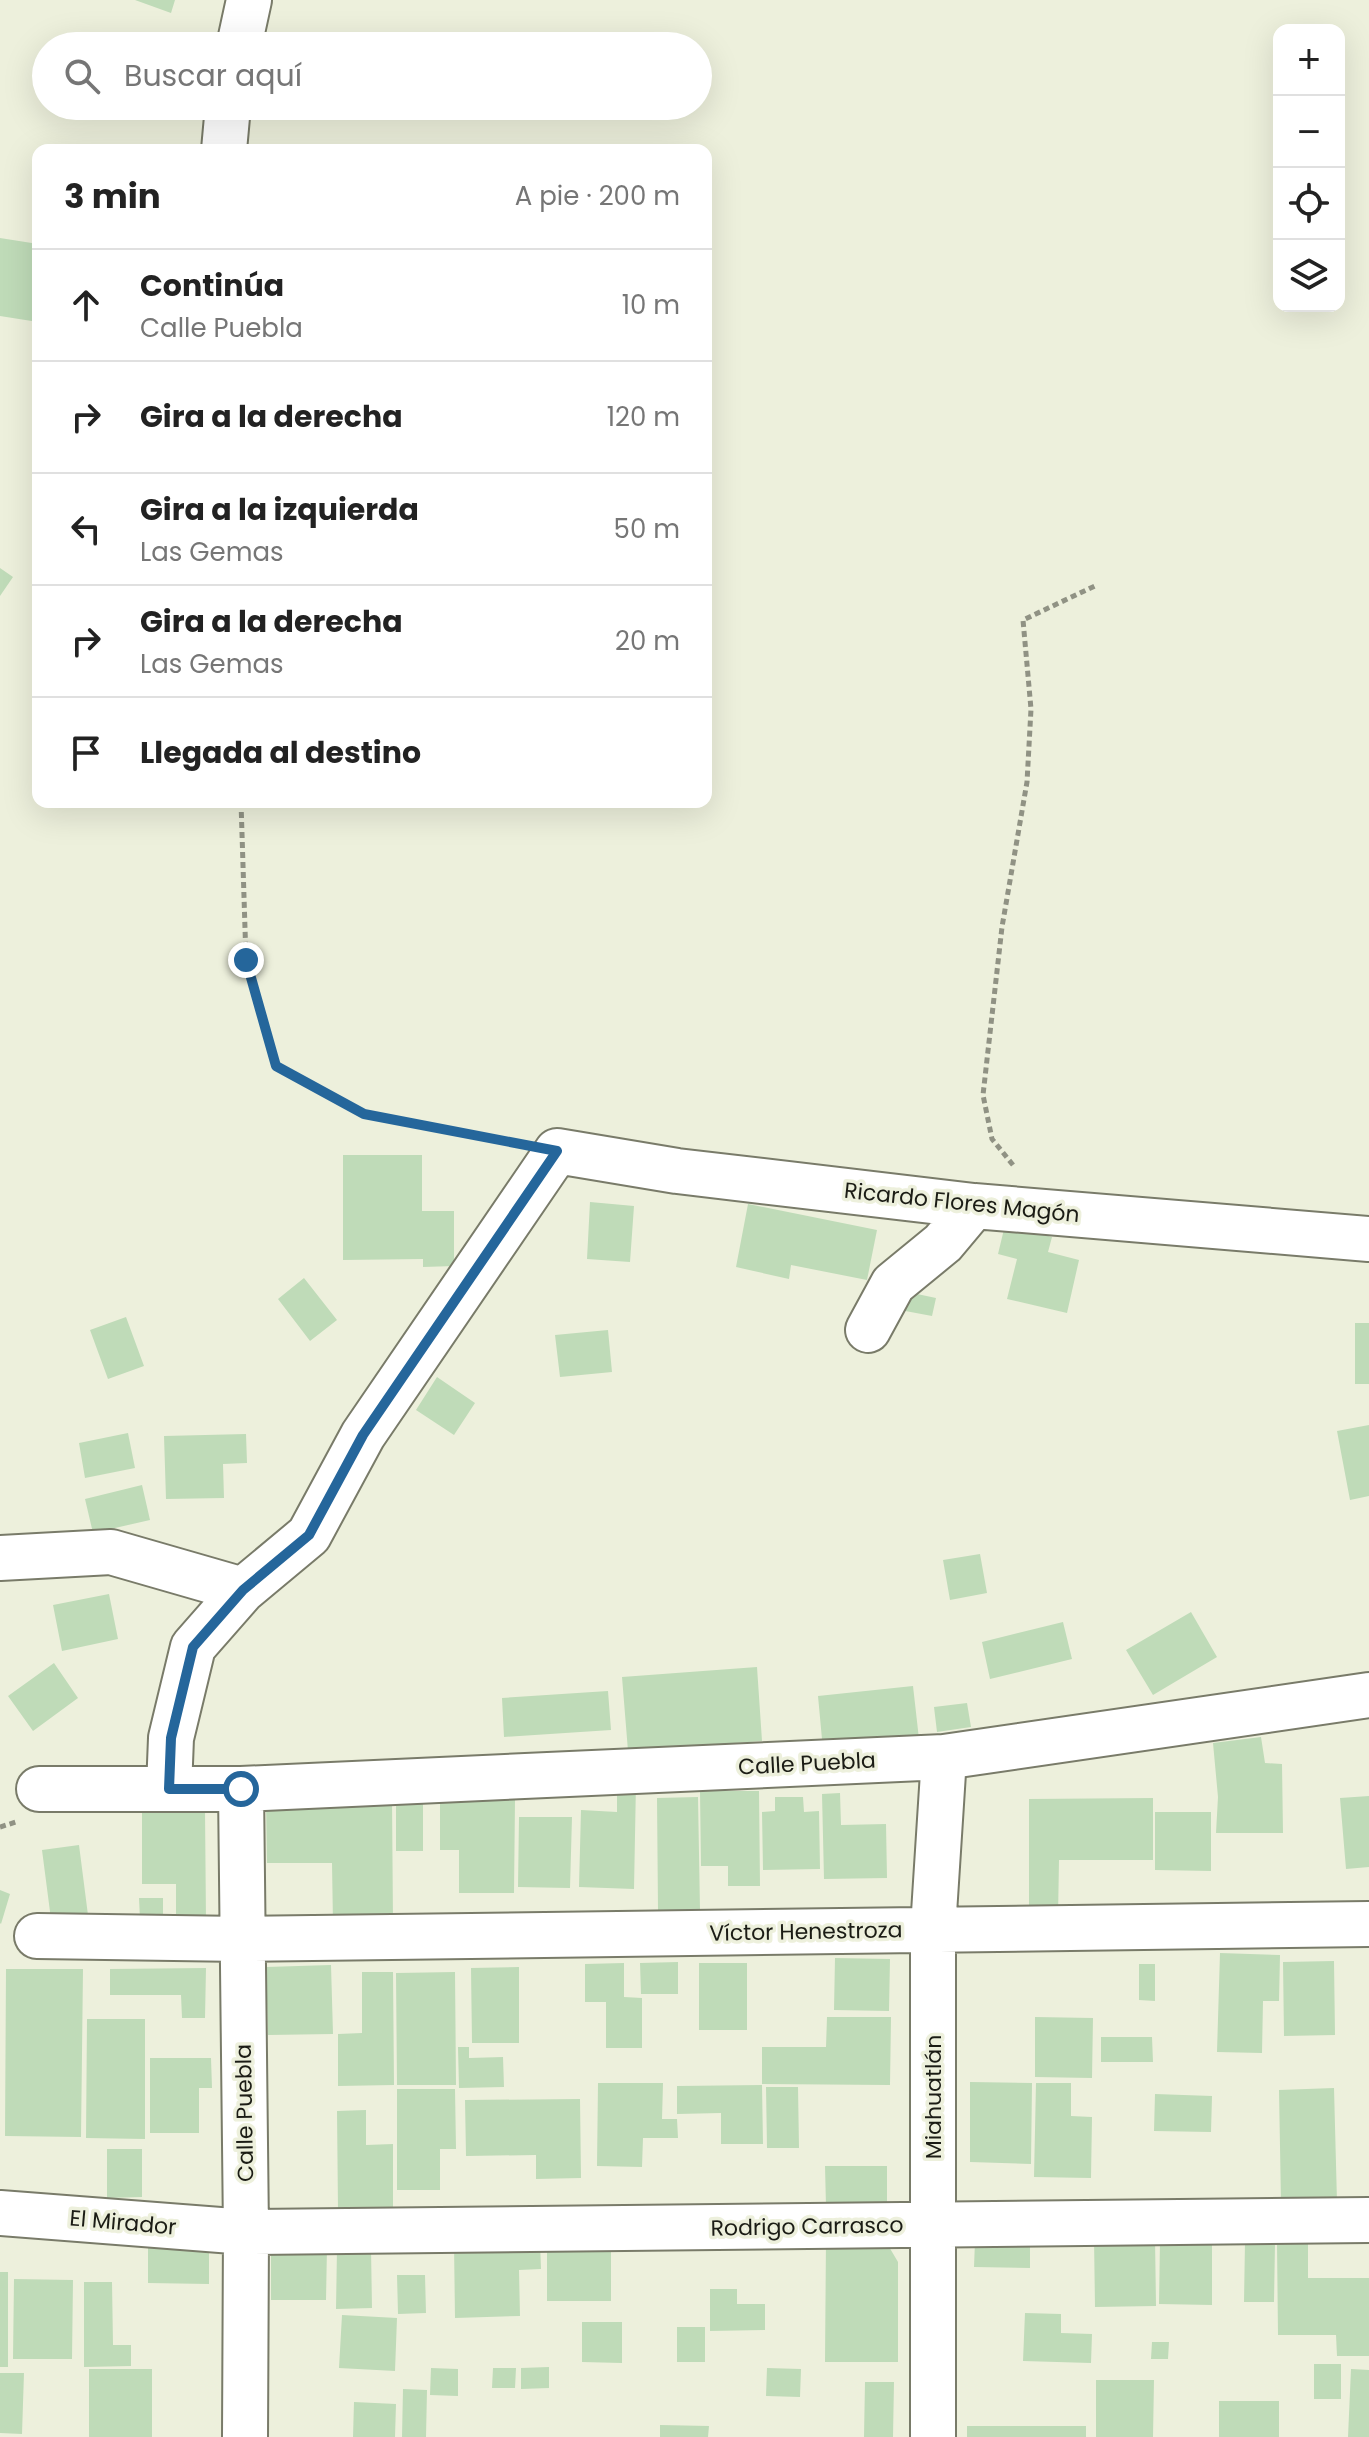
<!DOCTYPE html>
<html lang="es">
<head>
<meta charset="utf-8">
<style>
  :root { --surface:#fff; --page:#f2f2f2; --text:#222; --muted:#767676; --line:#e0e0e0 }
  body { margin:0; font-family:Poppins,sans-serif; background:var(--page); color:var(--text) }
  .controls { position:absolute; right:24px; top:24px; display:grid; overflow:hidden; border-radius:16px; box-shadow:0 8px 32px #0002 }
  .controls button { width:72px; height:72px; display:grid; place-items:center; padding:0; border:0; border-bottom:2px solid var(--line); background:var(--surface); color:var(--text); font:40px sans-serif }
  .stop { position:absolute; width:24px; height:24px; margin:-18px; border:6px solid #25669b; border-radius:50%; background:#fff }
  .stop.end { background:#25669b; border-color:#fff; box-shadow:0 2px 8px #0008 }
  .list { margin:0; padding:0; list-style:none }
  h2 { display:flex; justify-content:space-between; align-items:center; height:104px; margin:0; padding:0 32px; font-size:34px }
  h2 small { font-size:26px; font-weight:400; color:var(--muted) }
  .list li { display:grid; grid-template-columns:52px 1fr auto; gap:24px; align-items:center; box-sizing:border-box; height:112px; padding:0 32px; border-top:2px solid var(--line) }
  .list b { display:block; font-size:30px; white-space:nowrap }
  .list p { margin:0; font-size:26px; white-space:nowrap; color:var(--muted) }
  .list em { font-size:26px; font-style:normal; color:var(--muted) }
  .icon { flex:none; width:44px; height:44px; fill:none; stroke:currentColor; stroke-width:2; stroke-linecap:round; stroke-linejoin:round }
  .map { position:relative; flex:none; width:1369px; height:2437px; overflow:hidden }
  .search { position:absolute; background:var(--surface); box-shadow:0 8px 32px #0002; left:32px; top:32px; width:680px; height:88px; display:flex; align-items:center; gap:20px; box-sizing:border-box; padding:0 28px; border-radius:44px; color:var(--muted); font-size:30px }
  .panel { position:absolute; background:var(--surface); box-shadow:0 8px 32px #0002; left:32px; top:144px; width:680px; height:664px; border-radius:16px }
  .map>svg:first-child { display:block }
  .building { fill:#bfdbb8 }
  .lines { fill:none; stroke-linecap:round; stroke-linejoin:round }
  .minor-casing { stroke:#797b69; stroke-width:48 }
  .path { stroke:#909284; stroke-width:5; stroke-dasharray:6 4; stroke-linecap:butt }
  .minor { stroke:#fff; stroke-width:44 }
  .route { stroke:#25669b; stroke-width:10 }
  .labels { text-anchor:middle; stroke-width:7; stroke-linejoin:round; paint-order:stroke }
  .street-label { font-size:22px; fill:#1b1c15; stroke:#edf0dc }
</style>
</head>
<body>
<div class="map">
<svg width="1369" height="2437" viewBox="0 0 1369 2437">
  <rect width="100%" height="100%" fill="#edf0dc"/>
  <path class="building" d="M135 0H175L171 13Z
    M0 238 38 244 33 281H38V322L0 316Z
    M0 568 13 577 0 596Z
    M343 1155H422V1211H454V1266L423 1267V1259L343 1260Z
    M590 1202 634 1206 630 1262 587 1259Z
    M748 1204 877 1230 867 1280 791 1265 789 1279 736 1267Z
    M1005 1225 1052 1237 1048 1252 1079 1260 1067 1313 1007 1299 1017 1259 998 1254Z
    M304 1278 337 1320 310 1341 278 1299Z
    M903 1291 936 1298 932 1316 900 1310Z
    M126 1317 144 1366 108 1379 90 1330Z
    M1355 1323H1369V1384H1355Z
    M608 1330 612 1372 560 1377 555 1335Z
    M437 1377 475 1403 454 1435 416 1410Z
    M1369 1425V1496L1350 1500 1337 1431Z
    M128 1433 135 1468 85 1478 79 1443Z
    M246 1434 247 1463 223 1464 224 1498 166 1499 164 1436Z
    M142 1485 150 1520 93 1533 85 1499Z
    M980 1554 987 1593 950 1600 943 1560Z
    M109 1594 118 1639 62 1651 53 1605Z
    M1191 1612 1217 1657 1153 1695 1126 1650Z
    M1063 1622 1072 1659 990 1679 982 1642Z
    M54 1663 78 1698 33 1731 8 1696Z
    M757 1667 762 1741 628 1751 622 1677Z
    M913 1686 919 1739 823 1750 818 1696Z
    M608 1691 611 1730 504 1737 502 1698Z
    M967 1703 971 1727 937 1732 934 1707Z
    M1261 1737 1265 1763 1282 1764 1283 1833H1216L1218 1797 1213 1743Z
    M617 1782H636L634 1889 579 1887 581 1810 617 1812Z
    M700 1791H759L760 1886H728V1866H701Z
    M840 1793 841 1825 886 1824 887 1878 824 1879 822 1794Z
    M1369 1796V1867L1346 1869 1340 1798Z
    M698 1797 700 1910H658L657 1798Z
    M775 1797H803L804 1812 819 1811 820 1869 763 1870 762 1812 775 1811Z
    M1153 1798V1860H1059L1058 1917 1029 1916V1799Z
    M392 1799 393 1923 333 1924 332 1863H267L266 1801Z
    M440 1799 515 1800 514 1893H459V1850H440Z
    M423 1802V1851H396V1803Z
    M205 1810 206 1922H176V1884H142V1811Z
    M1155 1812H1211V1871L1155 1870Z
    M519 1817H572L570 1888 518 1887Z
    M79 1845 89 1923 52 1927 42 1850Z
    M0 1890 10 1894 1 1924 0 1923Z
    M139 1898H163V1920L140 1919Z
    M1220 1953 1280 1955 1279 2001H1263L1262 2053 1217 2052Z
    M835 1958 890 1959 889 2011 834 2010Z
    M1334 1961 1335 2035 1284 2036 1283 1962Z
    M678 1962V1994H641L640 1963Z
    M624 1963V1997L642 1998V2048H606V2002H585V1964Z
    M699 1963H747V2030H699Z
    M1139 1964H1155V2001L1139 2000Z
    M331 1965 333 2034 268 2035 266 1967Z
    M519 1967V2043H472L471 1968Z
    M206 1968 205 2018H182L181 1995H110V1969Z
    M6 1969H83L81 2137 5 2136Z
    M362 1972H393L394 2085 338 2086V2034L362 2033Z
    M455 1972 456 2085H397L396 1973Z
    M827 2017H891L890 2085 762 2084V2047H826Z
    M1035 2017 1093 2018 1092 2078 1035 2077Z
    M87 2019H145V2139L86 2138Z
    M1101 2037H1152L1153 2062H1101Z
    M458 2047H469V2058L503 2057 504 2087 459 2088Z
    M150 2058H211L212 2088H199V2133H150Z
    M970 2082 1032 2083 1031 2164 970 2162Z
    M598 2083H663L662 2119H677L678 2138H643L642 2167 597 2166Z
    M1036 2083H1071V2116L1092 2117 1091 2178 1034 2177Z
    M762 2085 763 2144H721V2113L677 2114V2086Z
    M766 2087H798L799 2148H767Z
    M1334 2088 1337 2202 1281 2203 1279 2090Z
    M397 2089H455L456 2149H440V2190H397Z
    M1155 2094 1212 2096 1211 2132 1154 2131Z
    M580 2099 581 2178 536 2179V2155L466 2156 465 2100Z
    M366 2110V2145L393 2144V2210H338L337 2111Z
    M107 2149H142V2197L107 2198Z
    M825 2166H887V2205L826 2206Z
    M1094 2238H1155L1156 2306 1095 2307Z
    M826 2239 885 2240 898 2262V2362H825Z
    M611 2240V2301H547V2241Z
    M975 2241 1030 2242V2268L974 2267Z
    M1160 2241 1212 2242V2305L1159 2304Z
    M540 2242 541 2269 519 2270 520 2316 455 2318 454 2244Z
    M1245 2242 1275 2243 1274 2302H1244Z
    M1277 2243H1308V2278H1369V2356H1337L1336 2335H1278Z
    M271 2246 327 2247 326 2300H271Z
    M148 2247 209 2248V2284L148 2283Z
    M337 2248H371L372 2308 336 2309Z
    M0 2272H8V2367H0Z
    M397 2275H425L426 2313 398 2314Z
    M14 2279 73 2280 72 2359H13Z
    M84 2282H112L113 2345H131V2366L84 2367Z
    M710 2289H737V2304H765V2330L710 2331Z
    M1025 2313 1061 2314V2333L1092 2334 1091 2363 1023 2361Z
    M342 2315 397 2318 395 2371 339 2368Z
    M582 2322H622V2363L582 2362Z
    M677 2327H705V2362H677Z
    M1152 2342H1169L1168 2359H1151Z
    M1314 2364H1341V2399H1314Z
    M549 2367V2388L521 2389V2368Z
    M431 2368 458 2369V2396L430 2395Z
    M493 2368H516L515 2388H492Z
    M767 2368 801 2369 800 2397 766 2396Z
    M89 2369H152V2437H89Z
    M1351 2369 1369 2370V2437H1348Z
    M0 2373H24L22 2434 0 2433Z
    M1096 2380H1154L1153 2437H1096Z
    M865 2382H894L893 2437H864Z
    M403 2389 427 2390 426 2437H402Z
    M1219 2401H1279V2437H1219Z
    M354 2402 396 2404 395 2437H353Z
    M660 2425 709 2426 708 2437H660Z
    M967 2426H1086V2437H967Z"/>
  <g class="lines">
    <g class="minor-casing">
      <path id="minor" d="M239 46 249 0
        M224 150 228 106
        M868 1330 893 1284 943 1243 974 1206
        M0 1558 111 1552 243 1590
        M39 1789H241L944 1757 1369 1695
        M169 1789 171 1738 193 1647 243 1590 309 1535 363 1435 557 1151 677 1171 974 1206 1369 1239
        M241 1789 246 2232 245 2437
        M37 1936 242 1939 1369 1924
        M0 2213 246 2232 1369 2220
        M933 2437V1929L944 1757"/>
    </g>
    <path class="path" d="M241 802 246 960 276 1066 364 1114 512 1142
      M1013 1165 992 1139 983 1095 1002 927 1027 782 1031 709 1023 620 1097 585
      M0 1827 16 1822"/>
    <use href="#minor" class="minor"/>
  </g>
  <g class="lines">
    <path class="route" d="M241 1789H169L171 1738 193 1647 243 1590 309 1535 363 1435 557 1151 364 1114 276 1066 246 960"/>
  </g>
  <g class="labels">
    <g class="street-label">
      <text transform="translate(962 1202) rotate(6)" y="8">Ricardo Flores Magón</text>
      <text transform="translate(807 1763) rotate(-3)" y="8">Calle Puebla</text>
      <text transform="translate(806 1931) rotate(-1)" y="8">Víctor Henestroza</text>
      <text transform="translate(933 2097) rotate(-90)" y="8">Miahuatlán</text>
      <text transform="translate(244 2113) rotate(-91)" y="8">Calle Puebla</text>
      <text transform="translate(123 2222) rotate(5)" y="8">El Mirador</text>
      <text transform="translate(807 2226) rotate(-1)" y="8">Rodrigo Carrasco</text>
    </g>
  </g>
</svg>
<div class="controls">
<button>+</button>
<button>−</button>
<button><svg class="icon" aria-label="locate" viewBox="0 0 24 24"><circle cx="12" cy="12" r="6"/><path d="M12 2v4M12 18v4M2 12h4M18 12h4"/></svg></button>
<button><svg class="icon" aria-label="layers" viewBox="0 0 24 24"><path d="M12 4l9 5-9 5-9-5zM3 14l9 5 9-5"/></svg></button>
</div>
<div class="stop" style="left:241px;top:1789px"></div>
<div class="stop end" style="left:246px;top:960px"></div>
<div class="search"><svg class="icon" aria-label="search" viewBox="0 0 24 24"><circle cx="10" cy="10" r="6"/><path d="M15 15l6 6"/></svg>Buscar aquí</div>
<section class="panel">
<h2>3 min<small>A pie · 200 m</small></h2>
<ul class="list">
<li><svg class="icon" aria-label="ahead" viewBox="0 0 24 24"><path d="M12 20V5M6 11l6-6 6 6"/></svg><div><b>Continúa</b><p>Calle Puebla</p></div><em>10 m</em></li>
<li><svg class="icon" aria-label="right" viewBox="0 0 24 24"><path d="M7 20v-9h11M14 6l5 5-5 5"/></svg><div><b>Gira a la derecha</b></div><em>120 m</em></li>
<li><svg class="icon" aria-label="left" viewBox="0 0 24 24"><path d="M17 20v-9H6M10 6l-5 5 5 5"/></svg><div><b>Gira a la izquierda</b><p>Las Gemas</p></div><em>50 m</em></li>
<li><svg class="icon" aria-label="right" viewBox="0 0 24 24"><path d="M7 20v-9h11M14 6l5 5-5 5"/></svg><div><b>Gira a la derecha</b><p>Las Gemas</p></div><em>20 m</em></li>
<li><svg class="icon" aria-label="arrive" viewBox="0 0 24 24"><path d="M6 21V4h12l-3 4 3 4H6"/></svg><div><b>Llegada al destino</b></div></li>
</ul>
</section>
</div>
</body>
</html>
